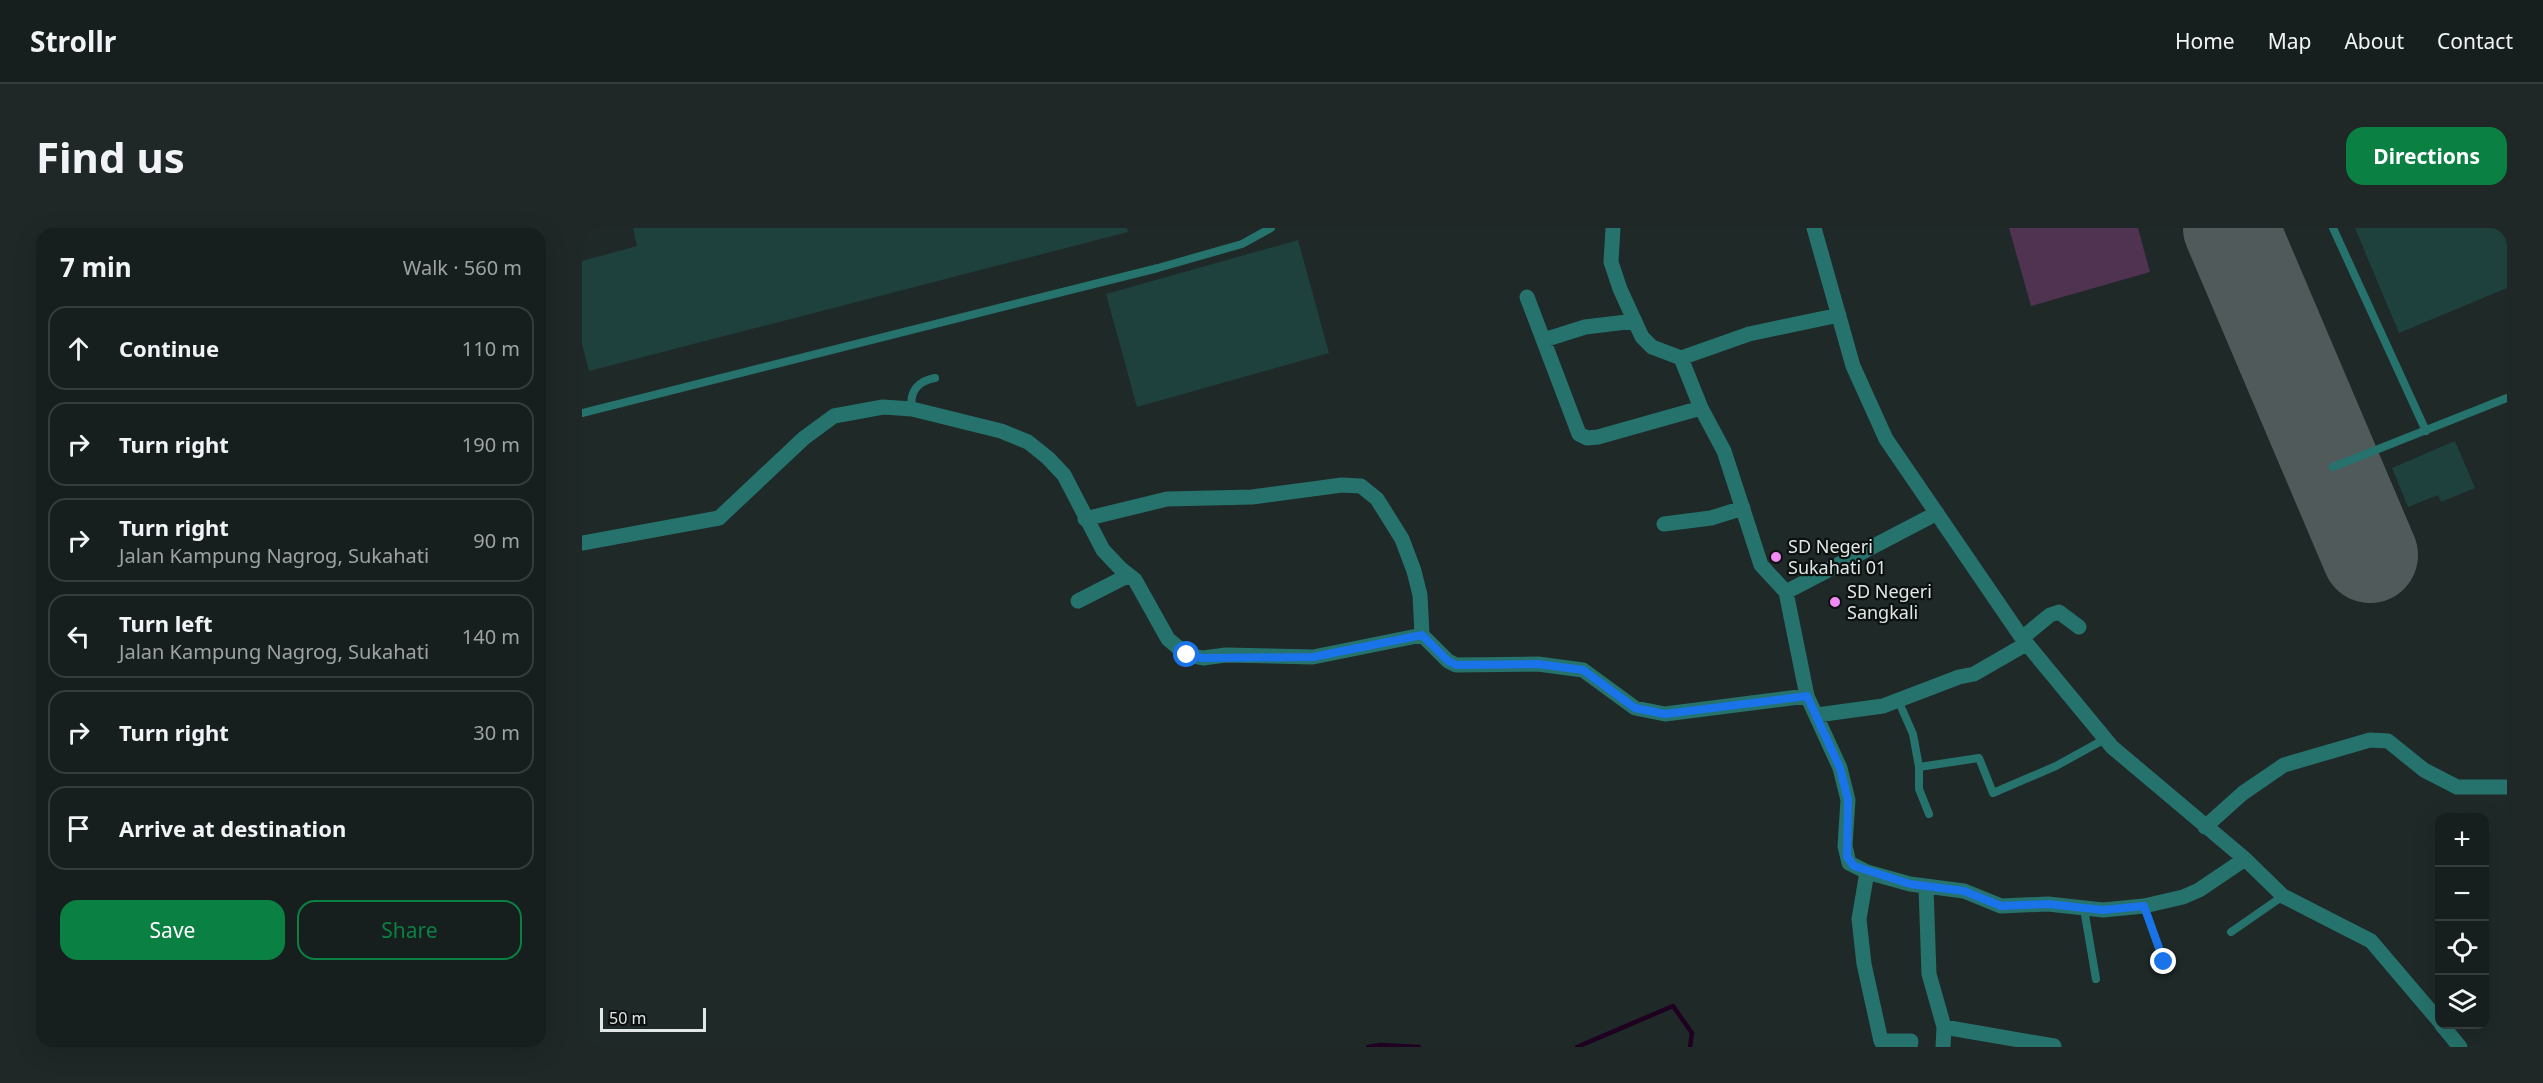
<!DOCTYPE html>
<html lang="en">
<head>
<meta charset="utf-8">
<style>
  :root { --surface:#161f1e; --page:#1f2727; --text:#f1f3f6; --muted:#9ea2a4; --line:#353d3c; --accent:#0b8043 }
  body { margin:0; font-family:"Noto Sans",sans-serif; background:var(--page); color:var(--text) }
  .controls { position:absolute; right:18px; bottom:18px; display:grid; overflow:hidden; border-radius:12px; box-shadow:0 6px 24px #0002 }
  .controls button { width:54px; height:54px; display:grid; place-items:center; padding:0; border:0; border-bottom:2px solid var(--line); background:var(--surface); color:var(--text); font:30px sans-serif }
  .scale { position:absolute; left:18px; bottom:15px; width:106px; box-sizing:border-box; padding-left:6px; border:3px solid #e0e7e6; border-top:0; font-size:16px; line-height:21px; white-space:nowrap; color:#e0e7e6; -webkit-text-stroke:4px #0c1110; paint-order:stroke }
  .stop { position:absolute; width:18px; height:18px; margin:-14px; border:4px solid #1a73e8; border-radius:50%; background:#fff }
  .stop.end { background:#1a73e8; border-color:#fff; box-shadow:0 2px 6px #0008 }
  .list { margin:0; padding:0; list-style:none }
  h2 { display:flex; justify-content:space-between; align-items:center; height:78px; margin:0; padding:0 24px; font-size:26px }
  h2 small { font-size:20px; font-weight:400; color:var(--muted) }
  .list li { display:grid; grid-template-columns:39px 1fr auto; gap:18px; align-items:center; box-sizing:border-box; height:84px; margin:0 12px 12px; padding:0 12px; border:2px solid var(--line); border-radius:18px }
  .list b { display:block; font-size:22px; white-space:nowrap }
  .list p { margin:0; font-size:20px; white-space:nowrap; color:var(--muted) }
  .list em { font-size:20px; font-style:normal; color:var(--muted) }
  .actions { display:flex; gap:12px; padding:18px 24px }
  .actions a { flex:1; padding:14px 0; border:2px solid var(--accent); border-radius:18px; text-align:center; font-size:21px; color:var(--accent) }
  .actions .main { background:var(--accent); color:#fff }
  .icon { flex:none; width:33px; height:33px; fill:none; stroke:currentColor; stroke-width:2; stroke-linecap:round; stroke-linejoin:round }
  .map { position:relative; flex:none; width:1925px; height:819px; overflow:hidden; border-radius:18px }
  header { display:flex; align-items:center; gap:36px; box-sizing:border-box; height:84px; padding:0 30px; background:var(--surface); border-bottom:2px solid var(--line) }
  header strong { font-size:28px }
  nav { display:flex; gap:33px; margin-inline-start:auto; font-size:21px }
  .intro { display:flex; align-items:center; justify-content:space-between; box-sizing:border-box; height:144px; padding:0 36px }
  h1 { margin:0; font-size:42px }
  .button { padding:15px 27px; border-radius:18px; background:var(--accent); color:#fff; font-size:21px; font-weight:700 }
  main { display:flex; gap:36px; padding:0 36px }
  aside { flex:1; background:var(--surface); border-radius:18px; box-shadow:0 6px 24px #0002 }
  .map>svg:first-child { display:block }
  .green { fill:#503251 }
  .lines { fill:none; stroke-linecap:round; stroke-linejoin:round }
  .stream { stroke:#1f0021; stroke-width:4.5 }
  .runway { stroke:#505a5a; stroke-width:96 }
  .building { fill:#1e413e }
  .lane { stroke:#26726c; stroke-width:8 }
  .street { stroke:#26726c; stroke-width:15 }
  .route { stroke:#1a73e8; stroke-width:8 }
  .poi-dot { fill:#f18af5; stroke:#0c1110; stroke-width:2 }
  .labels { text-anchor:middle; stroke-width:4.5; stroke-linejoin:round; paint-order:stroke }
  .poi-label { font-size:18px; fill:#e0e7e6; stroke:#0c1110; text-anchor:start }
</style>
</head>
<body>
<header>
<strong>Strollr</strong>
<nav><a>Home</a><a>Map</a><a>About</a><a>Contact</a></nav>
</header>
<div class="intro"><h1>Find us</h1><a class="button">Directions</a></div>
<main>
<aside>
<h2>7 min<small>Walk · 560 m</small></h2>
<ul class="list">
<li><svg class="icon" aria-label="ahead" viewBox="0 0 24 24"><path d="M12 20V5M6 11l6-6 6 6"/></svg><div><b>Continue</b></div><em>110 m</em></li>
<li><svg class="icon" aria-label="right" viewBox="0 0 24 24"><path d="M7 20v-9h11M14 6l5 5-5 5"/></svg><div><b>Turn right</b></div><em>190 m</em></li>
<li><svg class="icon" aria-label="right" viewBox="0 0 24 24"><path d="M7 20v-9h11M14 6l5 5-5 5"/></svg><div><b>Turn right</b><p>Jalan Kampung Nagrog, Sukahati</p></div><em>90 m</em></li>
<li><svg class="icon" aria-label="left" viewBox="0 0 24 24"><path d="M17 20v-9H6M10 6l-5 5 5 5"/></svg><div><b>Turn left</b><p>Jalan Kampung Nagrog, Sukahati</p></div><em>140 m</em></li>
<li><svg class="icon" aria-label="right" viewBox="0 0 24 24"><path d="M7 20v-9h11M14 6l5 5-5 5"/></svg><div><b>Turn right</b></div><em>30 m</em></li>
<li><svg class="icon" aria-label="arrive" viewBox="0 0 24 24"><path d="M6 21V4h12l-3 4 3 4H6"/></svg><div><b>Arrive at destination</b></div></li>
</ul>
<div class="actions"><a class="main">Save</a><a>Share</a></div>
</aside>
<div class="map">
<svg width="1925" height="819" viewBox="0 0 1925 819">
  <rect width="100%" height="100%" fill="#1e2928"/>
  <path class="green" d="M1427 0H1556L1568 44 1449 78Z"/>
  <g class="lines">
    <path class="stream" d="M786 819 799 817 837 819
      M995 819 1091 778 1110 805 1108 819"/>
    <path class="runway" d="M1649 0 1788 327"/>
  </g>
  <path class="building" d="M51 0H545L546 4 7 143 0 116V33L55 18Z
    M1773 0H1925V60L1817 105Z
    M716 12 747 125 555 179 524 66Z
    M1873 213 1893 260 1859 274 1856 267 1826 279 1810 240Z"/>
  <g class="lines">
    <path class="lane" d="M1751 0 1844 203
      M330 181C327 163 336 153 353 150
      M0 185 576 40 660 16 689 0
      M1751 239 1925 170
      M1316 472 1331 506 1337 539V561L1347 586
      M1337 539 1397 530 1411 565 1474 538 1523 511
      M1562 678 1582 734
      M1502 681 1514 751
      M1649 704 1701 668"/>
    <path class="street" d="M1031 0 1029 34 1038 61 1060 109 1070 119 1099 130 1119 180 1142 223 1179 337 1204 364
      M1232 0 1271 138 1304 211 1440 410 1530 519 1663 631 1701 668 1789 713 1858 794
      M945 69 997 206 1005 210 1016 209 1119 180
      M962 112 1003 99 1053 93
      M1099 130 1167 106 1257 87
      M1355 285 1204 364 1225 468 1258 540 1266 572 1263 618 1267 635 1285 644 1328 656 1382 663 1419 678 1466 676 1521 682 1562 678 1601 669 1617 662 1663 631
      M503 291 585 271 670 269 760 257 779 258 795 271 820 311 832 343 838 367 840 407
      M1082 296 1129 290 1161 280
      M0 315 137 290 222 210 252 188 301 179 330 181 419 203 446 214 466 230 482 247 521 322 539 341 553 352 586 411 605 427 621 430 644 427 731 429 840 407 866 433 874 437 956 436 1001 442 1053 480 1083 486 1225 468
      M496 373 547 347
      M1440 410 1468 387 1477 384 1497 399
      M1235 487 1301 478 1377 449 1392 446 1444 416
      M1623 599 1661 565 1702 537 1788 512 1806 513 1842 542 1875 559H1925
      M1285 644 1277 691 1282 736 1299 813H1329L1328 819
      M1344 659 1347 746 1362 799
      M1859 796 1878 819
      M1361 819 1362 799 1472 818"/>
  </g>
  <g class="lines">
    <path class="route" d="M605 427 621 430 731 429 840 407 866 433 874 437 956 436 1001 442 1053 480 1083 486 1225 468 1258 540 1266 572 1265 629 1272 638 1328 656 1382 663 1419 678 1466 676 1521 682 1562 678 1582 734"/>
  </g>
  <g class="poi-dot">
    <circle cx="1194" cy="329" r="6"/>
    <circle cx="1253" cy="374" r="6"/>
  </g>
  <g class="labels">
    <g class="poi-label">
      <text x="1206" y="325">SD Negeri<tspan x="1206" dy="21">Sukahati 01</tspan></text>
      <text x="1265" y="370">SD Negeri<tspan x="1265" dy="21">Sangkali</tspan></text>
    </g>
  </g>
</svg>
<div class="controls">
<button>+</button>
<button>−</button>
<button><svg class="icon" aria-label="locate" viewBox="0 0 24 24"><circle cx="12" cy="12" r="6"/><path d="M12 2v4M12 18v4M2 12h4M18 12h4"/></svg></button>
<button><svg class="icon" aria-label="layers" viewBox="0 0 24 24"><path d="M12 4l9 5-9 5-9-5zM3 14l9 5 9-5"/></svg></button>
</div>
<div class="scale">50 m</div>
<div class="stop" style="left:605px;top:427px"></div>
<div class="stop end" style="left:1582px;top:734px"></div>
</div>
</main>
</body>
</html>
